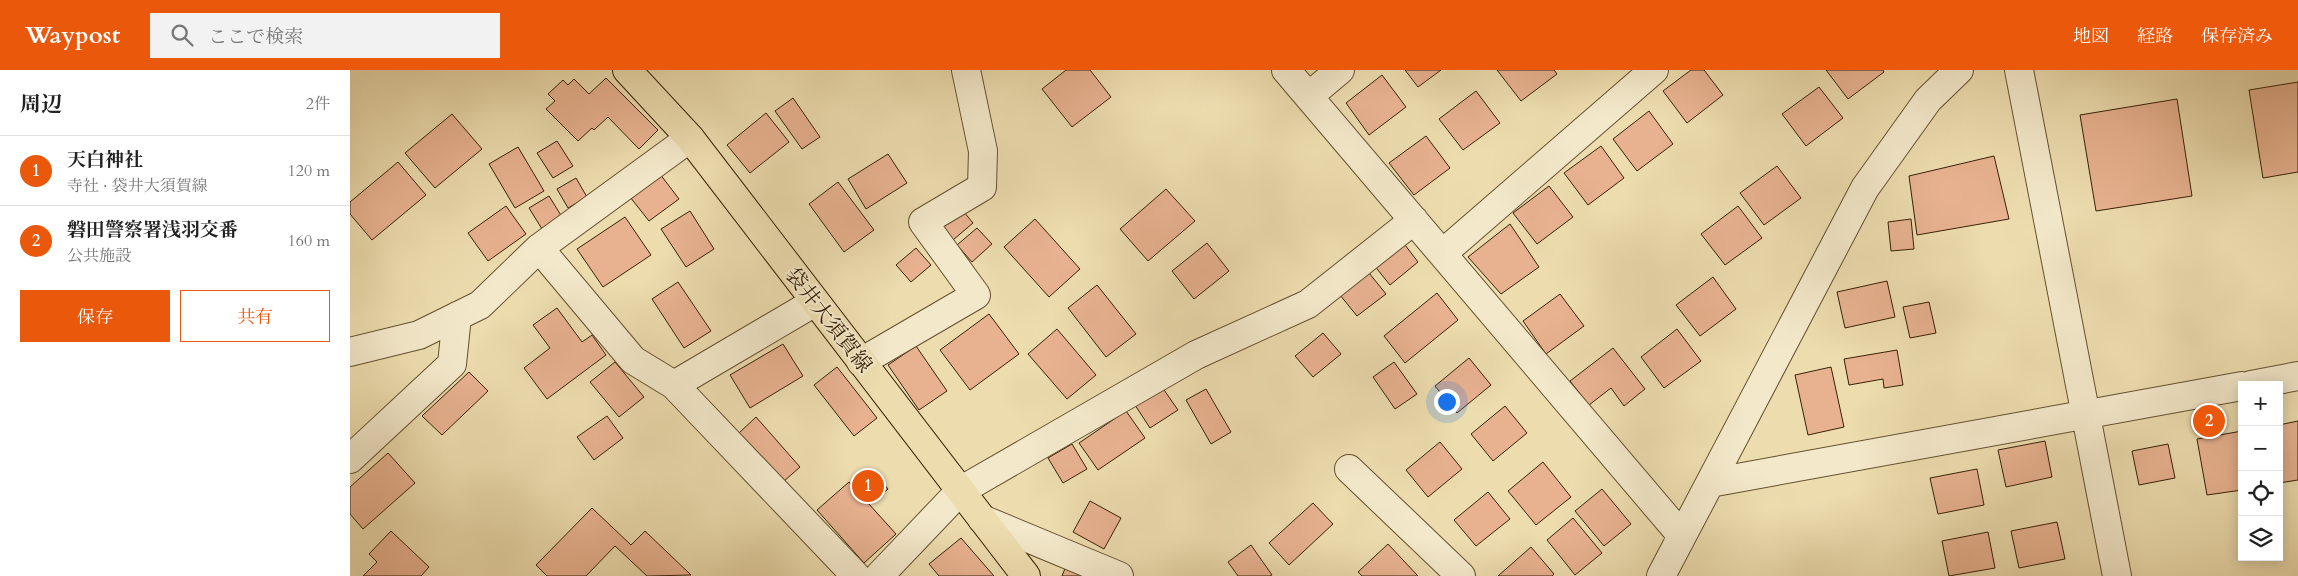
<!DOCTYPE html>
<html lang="ja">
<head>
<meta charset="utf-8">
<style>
  :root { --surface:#fff; --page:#f2f2f2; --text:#222; --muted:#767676; --line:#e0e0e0; --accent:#ea580c }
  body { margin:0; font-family:Cardo,"Noto Serif JP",serif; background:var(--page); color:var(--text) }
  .controls { position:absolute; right:15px; bottom:15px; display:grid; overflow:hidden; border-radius:0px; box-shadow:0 2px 12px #0003 }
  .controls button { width:45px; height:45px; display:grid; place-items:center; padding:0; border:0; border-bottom:1px solid var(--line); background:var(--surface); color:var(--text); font:25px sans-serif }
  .you { position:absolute; left:1096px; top:331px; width:18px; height:18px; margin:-12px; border:4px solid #fff; border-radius:50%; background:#1a73e8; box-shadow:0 0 0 8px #1a73e833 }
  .badge { display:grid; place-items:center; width:32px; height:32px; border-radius:50%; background:var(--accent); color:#fff; font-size:16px; font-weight:700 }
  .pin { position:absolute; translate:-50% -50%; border:2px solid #fff; box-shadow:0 1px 5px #0006 }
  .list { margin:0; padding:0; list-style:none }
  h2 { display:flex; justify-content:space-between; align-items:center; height:65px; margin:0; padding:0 20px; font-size:21px }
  h2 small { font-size:16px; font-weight:400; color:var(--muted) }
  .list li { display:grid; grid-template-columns:32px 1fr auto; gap:15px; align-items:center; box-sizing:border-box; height:70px; padding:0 20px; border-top:1px solid var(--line) }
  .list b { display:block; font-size:19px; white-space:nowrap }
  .list p { margin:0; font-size:16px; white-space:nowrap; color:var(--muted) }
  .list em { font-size:16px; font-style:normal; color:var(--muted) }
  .actions { display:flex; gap:10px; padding:15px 20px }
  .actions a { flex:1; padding:11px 0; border:1px solid var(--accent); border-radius:0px; text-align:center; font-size:18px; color:var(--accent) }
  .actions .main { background:var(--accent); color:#fff }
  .icon { flex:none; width:28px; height:28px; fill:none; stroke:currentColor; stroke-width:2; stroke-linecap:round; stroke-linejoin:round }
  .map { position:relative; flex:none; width:1948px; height:506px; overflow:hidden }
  header { display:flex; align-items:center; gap:30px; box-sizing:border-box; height:70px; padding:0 25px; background:var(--accent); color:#fff }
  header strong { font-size:24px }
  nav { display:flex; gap:28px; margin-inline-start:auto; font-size:18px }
  .search { width:350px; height:45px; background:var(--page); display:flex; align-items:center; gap:12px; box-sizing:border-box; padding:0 18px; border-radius:0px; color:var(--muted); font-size:19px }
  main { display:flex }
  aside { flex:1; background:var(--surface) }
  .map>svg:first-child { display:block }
  .building { fill:#e8b290; stroke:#382105 }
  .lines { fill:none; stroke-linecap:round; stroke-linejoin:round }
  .minor-casing { stroke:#65502f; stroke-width:30 }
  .major-casing { stroke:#382105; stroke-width:30 }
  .minor { stroke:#f3e8ca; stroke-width:28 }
  .major { stroke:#ecdcae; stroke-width:28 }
  .labels { text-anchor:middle; stroke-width:4; stroke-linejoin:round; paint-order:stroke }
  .street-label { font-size:21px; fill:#382105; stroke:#f3e8ca }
</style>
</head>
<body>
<header>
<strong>Waypost</strong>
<div class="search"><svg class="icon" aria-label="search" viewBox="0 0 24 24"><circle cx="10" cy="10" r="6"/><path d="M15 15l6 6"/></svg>ここで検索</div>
<nav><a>地図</a><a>経路</a><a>保存済み</a></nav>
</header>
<main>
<aside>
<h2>周辺<small>2件</small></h2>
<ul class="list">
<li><span class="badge">1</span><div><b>天白神社</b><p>寺社 · 袋井大須賀線</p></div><em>120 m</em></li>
<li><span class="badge">2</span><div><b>磐田警察署浅羽交番</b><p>公共施設</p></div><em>160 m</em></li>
</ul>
<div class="actions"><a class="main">保存</a><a>共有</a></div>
</aside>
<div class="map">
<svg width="1948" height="506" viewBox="0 0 1948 506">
  <rect width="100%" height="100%" fill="#ecdcae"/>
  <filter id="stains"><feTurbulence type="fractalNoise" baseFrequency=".004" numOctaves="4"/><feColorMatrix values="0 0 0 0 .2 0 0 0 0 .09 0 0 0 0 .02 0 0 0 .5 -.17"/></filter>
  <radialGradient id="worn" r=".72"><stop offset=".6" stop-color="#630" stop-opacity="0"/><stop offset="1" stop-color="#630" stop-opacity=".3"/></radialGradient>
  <path class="building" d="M716 0H740L761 27 722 57 692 19Z
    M1055 0H1091L1068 17Z
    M1147 0H1204L1207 4 1171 31Z
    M1341 0H1354L1373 25 1337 53 1313 21Z
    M1476 0H1533L1534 2 1498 29Z
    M1032 5 1056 37 1019 65 996 33Z
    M256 8 308 60 289 79 258 47 244 60 242 58 228 71 196 39 205 31 198 24 213 10 218 15 224 9 239 24Z
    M1948 12V102L1913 108 1899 20Z
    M1469 17 1493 48 1456 76 1432 44Z
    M1126 21 1150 53 1113 80 1089 49Z
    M443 28 470 67 452 79 425 41Z
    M1827 29 1842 126 1746 141 1730 45Z
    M1299 41 1323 74 1287 101 1263 69Z
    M416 43 439 72 400 103 377 75Z
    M102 44 132 79 85 118 55 83Z
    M1076 66 1100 98 1064 125 1039 93Z
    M207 71 223 96 203 108 187 83Z
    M1251 76 1274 108 1238 135 1214 103Z
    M168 77 194 121 165 138 139 94Z
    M538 84 557 113 516 139 498 109Z
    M1644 86 1659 149 1567 165 1559 106Z
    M48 92 76 125 22 170 0 144V132Z
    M1427 96 1451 128 1414 155 1390 123Z
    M310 104 329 129 299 151 280 127Z
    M226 108 237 127 218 138 207 119Z
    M488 112 524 160 494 182 459 134Z
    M1199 116 1223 147 1187 174 1163 143Z
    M816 119 845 151 798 191 770 159Z
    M199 126 212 147 192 159 179 138Z
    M156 136 176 164 138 191 118 163Z
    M609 136 623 153 603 170 588 153Z
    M1388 136 1412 168 1375 195 1351 164Z
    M340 141 364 179 336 197 311 159Z
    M275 147 301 185 253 217 227 179Z
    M685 149 730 199 699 227 654 177Z
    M1561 149 1564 179 1541 181 1538 152Z
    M1160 154 1189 197 1151 224 1118 187Z
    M627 158 642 174 622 192 607 175Z
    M1052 171 1068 192 1040 215 1023 194Z
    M857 173 879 201 844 229 822 201Z
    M566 178 581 195 561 212 546 195Z
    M1019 203 1036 224 1007 246 990 225Z
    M1363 207 1386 239 1350 266 1326 235Z
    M1537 211 1545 247 1495 258 1487 222Z
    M328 212 361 261 334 278 302 229Z
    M747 215 786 264 756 287 718 238Z
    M1087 223 1108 250 1055 293 1034 266Z
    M1210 224 1234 256 1196 284 1173 251Z
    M1579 232 1586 263 1560 268 1553 237Z
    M207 238 232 272 242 265 256 285 197 329 174 298 200 278 183 255Z
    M639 244 669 284 620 320 590 280Z
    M707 259 746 305 717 329 678 284Z
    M1327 259 1351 291 1314 318 1291 287Z
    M973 263 991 284 963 307 945 286Z
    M433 274 453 306 400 338 380 305Z
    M566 276 597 321 569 340 538 295Z
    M1263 278 1295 319 1274 336 1261 318 1239 335 1220 311Z
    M1547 280 1553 315 1534 318 1533 309 1499 315 1494 289Z
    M1119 288 1141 315 1107 343 1085 316Z
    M265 292 294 327 269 347 240 312Z
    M1044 292 1067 324 1045 339 1023 307Z
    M487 297 527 348 504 366 464 315Z
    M1481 297 1494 357 1458 365 1445 305Z
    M119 302 138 321 92 365 72 346Z
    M812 317 828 340 800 358 785 335Z
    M856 319 881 362 861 374 836 330Z
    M1155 336 1177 363 1143 391 1121 364Z
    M776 341 795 368 748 400 729 373Z
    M257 346 273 368 244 390 227 367Z
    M406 347 450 397 433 412 389 363Z
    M1948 351V410L1929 413V355Z
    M1892 361V420L1857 425 1847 369Z
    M1695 371 1702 407 1656 417 1648 380Z
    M1090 372 1112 399 1078 427 1056 400Z
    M722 374 737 399 713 413 698 388Z
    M1818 374 1825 408 1789 415 1782 381Z
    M38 383 65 413 13 459 0 444V417Z
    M1193 392 1221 427 1186 455 1158 421Z
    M1627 399 1634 435 1588 444 1580 408Z
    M528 407 538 419 528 427 518 416Z
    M499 412 546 464 514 493 467 440Z
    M1252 419 1281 454 1254 476 1225 441Z
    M1138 422 1160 449 1126 476 1104 450Z
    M740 431 771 448 754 479 723 462Z
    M963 433 983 454 939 495 919 473Z
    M242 438 281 475 295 461 341 505 297 506 265 476 236 506H197L186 495Z
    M1223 448 1252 483 1225 505 1197 470Z
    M1707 452 1715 489 1669 498 1661 461Z
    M41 461 79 497 71 506H13L27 492 19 484Z
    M1638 462 1645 498 1599 506 1592 471Z
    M611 468 644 506H589L579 494Z
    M1038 474 1068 506H1012L1008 502Z
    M901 475 922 505 920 506H888L878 492Z
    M1181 477 1204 504 1202 506H1148Z
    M716 496 735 506H712Z"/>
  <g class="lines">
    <g class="minor-casing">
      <path id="minor" d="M936 0 1332 466
        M1669 0 1767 506
        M959 26 990 0
        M189 178 283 290 324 315 506 506
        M1093 183 1304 0
        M0 282 69 265 130 235 189 178 340 68
        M511 292 626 225 573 152 632 117 633 81 616 0
        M324 315 465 232
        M1901 315 1948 306
        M0 389 102 294 107 246
        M999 399 1111 506
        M1360 413 1892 316
        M632 449 769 506
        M529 506 610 421 846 285 958 234 1064 150
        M1311 506 1515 118 1578 30 1609 0"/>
    </g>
    <g class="major-casing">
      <path id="major" d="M277 0 340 68 676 506"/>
    </g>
    <use href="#minor" class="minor"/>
    <use href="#major" class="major"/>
  </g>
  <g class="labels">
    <g class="street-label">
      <text transform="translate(479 250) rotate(52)" y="7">袋井大須賀線</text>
    </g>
  </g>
  <rect width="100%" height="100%" filter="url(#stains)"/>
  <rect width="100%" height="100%" fill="url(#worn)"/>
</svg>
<div class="controls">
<button>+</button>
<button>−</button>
<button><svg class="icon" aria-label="locate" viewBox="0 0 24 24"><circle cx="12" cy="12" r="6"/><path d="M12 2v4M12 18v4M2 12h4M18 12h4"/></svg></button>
<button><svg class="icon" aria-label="layers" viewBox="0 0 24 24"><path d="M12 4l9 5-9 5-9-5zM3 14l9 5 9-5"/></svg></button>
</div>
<div class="you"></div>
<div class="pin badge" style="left:518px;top:416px">1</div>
<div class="pin badge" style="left:1859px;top:351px">2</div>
</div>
</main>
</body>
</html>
